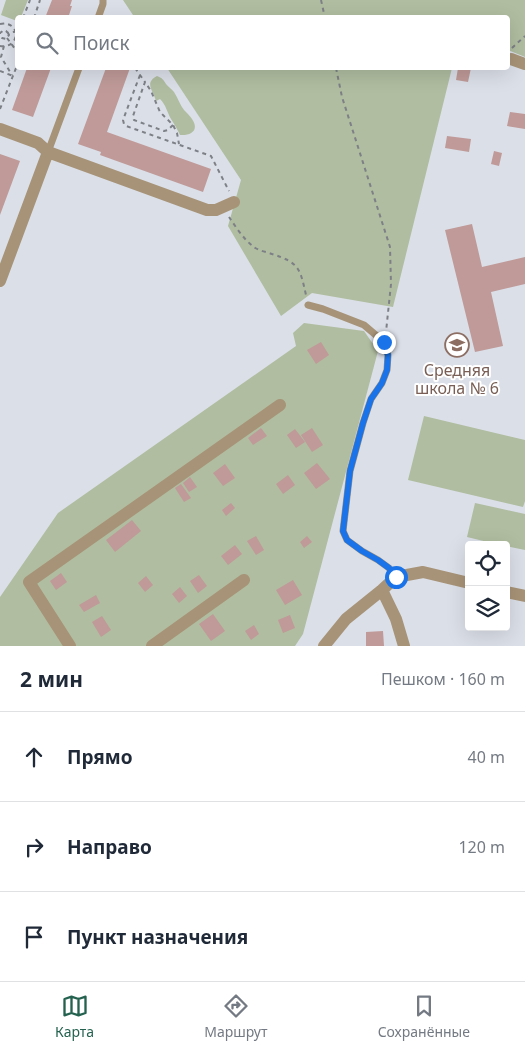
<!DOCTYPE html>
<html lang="ru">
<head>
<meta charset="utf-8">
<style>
  :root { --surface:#fff; --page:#f2f2f3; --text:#1f2937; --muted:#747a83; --line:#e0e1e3; --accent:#24624f }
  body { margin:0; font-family:"Noto Sans",sans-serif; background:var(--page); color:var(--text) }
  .controls { position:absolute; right:15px; bottom:15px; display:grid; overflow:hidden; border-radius:5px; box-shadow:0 5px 20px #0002 }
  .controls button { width:45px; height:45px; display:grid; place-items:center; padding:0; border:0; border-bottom:1px solid var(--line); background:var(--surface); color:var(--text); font:25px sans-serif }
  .stop { position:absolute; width:15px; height:15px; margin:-11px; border:4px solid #1a73e8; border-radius:50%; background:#fff }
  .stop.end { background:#1a73e8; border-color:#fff; box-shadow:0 1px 5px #0008 }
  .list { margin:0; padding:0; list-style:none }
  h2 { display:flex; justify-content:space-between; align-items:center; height:65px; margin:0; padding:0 20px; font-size:21px }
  h2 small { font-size:16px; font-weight:400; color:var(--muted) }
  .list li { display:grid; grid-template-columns:32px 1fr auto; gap:15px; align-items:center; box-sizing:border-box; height:90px; padding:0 20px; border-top:1px solid var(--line) }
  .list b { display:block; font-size:19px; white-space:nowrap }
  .list em { font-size:16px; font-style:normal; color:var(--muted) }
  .icon { flex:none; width:28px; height:28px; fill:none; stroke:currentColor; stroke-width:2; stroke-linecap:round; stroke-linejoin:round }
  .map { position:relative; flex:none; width:525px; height:646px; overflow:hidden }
  .search { position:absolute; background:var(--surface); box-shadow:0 5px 20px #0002; left:15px; right:15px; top:15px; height:55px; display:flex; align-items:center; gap:12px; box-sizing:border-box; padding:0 18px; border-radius:5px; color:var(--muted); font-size:19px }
  .sheet { height:335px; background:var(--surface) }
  nav { display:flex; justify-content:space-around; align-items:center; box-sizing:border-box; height:70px; border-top:1px solid var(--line); background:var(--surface); font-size:14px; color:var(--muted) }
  nav a { display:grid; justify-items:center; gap:2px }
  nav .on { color:var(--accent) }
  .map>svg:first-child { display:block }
  .green { fill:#b0bda0 }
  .building { fill:#bf9a98 }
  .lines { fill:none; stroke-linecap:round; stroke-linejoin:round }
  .path { stroke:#7d8086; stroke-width:2; stroke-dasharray:4 4; stroke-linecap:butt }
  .service { stroke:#a79377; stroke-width:7 }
  .minor { stroke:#a79377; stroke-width:12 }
  .route { stroke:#1a73e8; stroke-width:6 }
  .labels { text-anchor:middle; stroke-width:4; stroke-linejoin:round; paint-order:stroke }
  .education-label { font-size:16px; fill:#785e54; stroke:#fff }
</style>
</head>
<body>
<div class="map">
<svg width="525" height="646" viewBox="0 0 525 646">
  <rect width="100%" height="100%" fill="#dbdfe8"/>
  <path class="green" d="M6 0H28L21 17 18 18 17 21 1 15Z
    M123 0H525V57L508 50V18H135Z
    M167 68H452L393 307 312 293 281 316 228 226 241 180Z
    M157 76C162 78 163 79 166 84 168 87 172 89 174 92 178 98 180 105 184 110 187 113 190 116 192 119 200 131 190 136 180 135 177 129 175 125 171 119 167 112 166 105 160 99L156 101C153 90 144 83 157 76Z
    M304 323 364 331 378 351 303 634 295 646H0V597L58 513 296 346 293 333Z
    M424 416 525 440V501L523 507 408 480Z
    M475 503 525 514V550L506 546V545H500L467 537Z"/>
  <path class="building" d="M52 0H72L70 6H72L68 18H45Z
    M27 68H51L33 117 12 110Z
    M106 68H130L107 132 211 169 203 192 100 155 101 152 78 144Z
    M458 68H471L468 82 456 80Z
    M510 112 525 114V129L507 126Z
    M447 136 471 139 469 152 445 148Z
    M494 151 502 153 499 166 491 164Z
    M0 154 20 161 0 215Z
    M472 224 482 267 525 257V284L491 292 503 346 475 352 445 230Z
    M321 342 329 355 316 364 307 350Z
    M261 428 267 436 253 445 248 438Z
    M312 428 323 445 312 452 301 435Z
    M295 429 305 442 296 448 287 435Z
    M317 463 330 479 316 489 304 473Z
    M225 464 235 478 223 486 213 473Z
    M288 475 295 485 283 494 276 484Z
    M190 477 197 487 189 492 183 483Z
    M181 484 191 498 184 502 175 488Z
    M231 503 235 508 226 516 222 510Z
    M132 520 141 531 115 552 106 540Z
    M256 536 264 550 256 555 247 541Z
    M307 536 312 542 304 548 300 542Z
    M235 545 242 554 228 565 221 556Z
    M61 573 67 582 56 590 50 581Z
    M199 575 207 586 198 593 190 581Z
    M146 576 153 585 145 592 138 583Z
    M293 580 302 595 285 605 276 590Z
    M180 587 187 596 179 603 172 594Z
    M96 595 100 603 84 612 79 605Z
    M213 614 225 631 211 641 199 624Z
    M290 615 295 628 283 633 278 620Z
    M102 616 111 630 101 637 92 622Z
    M254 625 259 634 251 640 245 631Z
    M383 631 384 646H366V632Z"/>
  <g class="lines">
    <path class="path" d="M321 0 325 18
      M23 18 30 0
      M34 18 40 0
      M0 24C21 20 21 49 0 46
      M8 33 9 35 6 39 2 38 0 35V33L4 30 6 31 8 33 18 31
      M7 38 18 53
      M4 46 1 57 12 75
      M512 48 525 36
      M135 68 145 82
      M336 68 342 97 390 247 391 284 386 332
      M0 71 13 76
      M140 75 123 120 124 124 126 126 211 156 229 191
      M0 109 18 63
      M173 125 168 130 164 131 134 120 133 116 145 82 151 91 160 112 173 125 177 133 179 144
      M229 217C236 227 244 240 254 247 259 251 267 252 272 254 300 263 300 269 306 295"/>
    <path class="service" d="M98 18 103 4V0
      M48 152 79 68
      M308 305 323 309 364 325 384 342 388 355 387 370 382 383 371 399 363 423 350 471 343 531 347 540 362 551 378 560 389 568 396 577"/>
    <path class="minor" d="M511 59 525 64
      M0 129 38 143 48 152 207 210H216L234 202
      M0 281 48 152
      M382 590 396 619 404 646
      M506 592 525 596
      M70 646 29 582 280 405
      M152 646 244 580
      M324 646 346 619 382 590 396 577 423 572 469 583"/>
  </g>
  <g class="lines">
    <path class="route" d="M384 342 388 355 387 370 382 383 371 399 363 423 350 471 343 531 347 540 362 551 378 560 389 568 396 577"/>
  </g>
  <defs>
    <g id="school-ring" transform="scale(1.25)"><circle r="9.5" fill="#fff" stroke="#8d6e63" stroke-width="1.5"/><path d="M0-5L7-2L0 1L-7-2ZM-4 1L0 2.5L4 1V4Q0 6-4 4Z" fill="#8d6e63"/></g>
  </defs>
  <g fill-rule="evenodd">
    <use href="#school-ring" x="457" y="345"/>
  </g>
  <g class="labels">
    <g class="education-label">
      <text x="457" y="376">Средняя<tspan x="457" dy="18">школа № 6</tspan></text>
    </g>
  </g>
</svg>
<div class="controls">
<button><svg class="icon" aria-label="locate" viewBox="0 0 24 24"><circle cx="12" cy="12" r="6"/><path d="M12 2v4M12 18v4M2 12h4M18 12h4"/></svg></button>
<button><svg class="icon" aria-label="layers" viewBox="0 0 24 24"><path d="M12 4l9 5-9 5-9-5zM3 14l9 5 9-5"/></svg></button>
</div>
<div class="stop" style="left:396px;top:577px"></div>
<div class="stop end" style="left:384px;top:342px"></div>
<div class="search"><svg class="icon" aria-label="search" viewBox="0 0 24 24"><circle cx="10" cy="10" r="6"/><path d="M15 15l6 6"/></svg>Поиск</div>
</div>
<section class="sheet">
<h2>2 мин<small>Пешком · 160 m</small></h2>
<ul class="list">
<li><svg class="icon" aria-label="ahead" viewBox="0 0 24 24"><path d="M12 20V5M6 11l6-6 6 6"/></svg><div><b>Прямо</b></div><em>40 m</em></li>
<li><svg class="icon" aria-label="right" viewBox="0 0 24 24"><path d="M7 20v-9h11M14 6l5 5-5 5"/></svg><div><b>Направо</b></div><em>120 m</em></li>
<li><svg class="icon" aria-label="arrive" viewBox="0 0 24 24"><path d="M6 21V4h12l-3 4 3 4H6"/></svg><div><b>Пункт назначения</b></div></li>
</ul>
</section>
<nav>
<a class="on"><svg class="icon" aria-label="map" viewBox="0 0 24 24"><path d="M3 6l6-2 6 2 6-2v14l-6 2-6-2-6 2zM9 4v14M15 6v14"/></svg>Карта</a>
<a><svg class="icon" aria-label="directions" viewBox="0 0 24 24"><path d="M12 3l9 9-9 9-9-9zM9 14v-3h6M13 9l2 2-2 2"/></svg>Маршрут</a>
<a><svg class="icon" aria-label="saved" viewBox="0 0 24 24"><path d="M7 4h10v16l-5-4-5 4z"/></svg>Сохранённые</a>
</nav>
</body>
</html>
